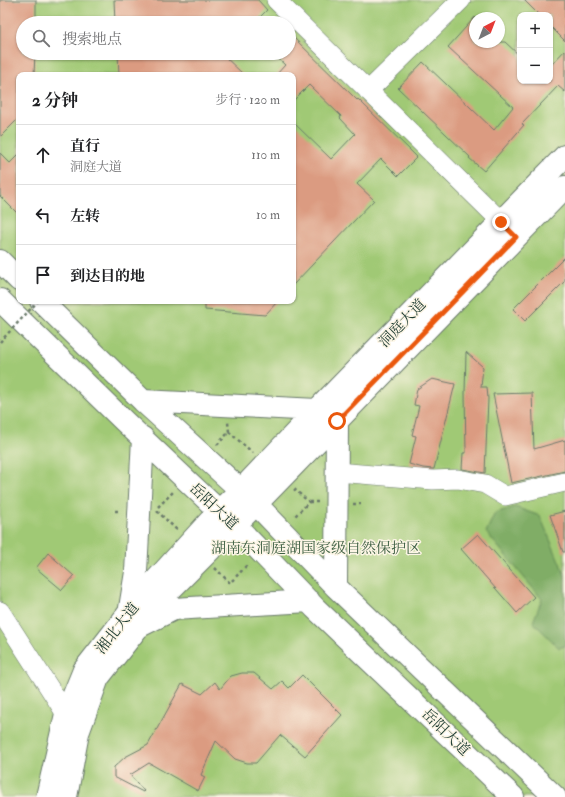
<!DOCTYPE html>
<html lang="zh">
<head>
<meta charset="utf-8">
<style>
  :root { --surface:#fff; --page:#f2f2f2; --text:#202124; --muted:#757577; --line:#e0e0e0 }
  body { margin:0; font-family:"IM FELL Double Pica","Noto Serif SC",serif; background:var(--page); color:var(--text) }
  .controls { position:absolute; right:12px; top:12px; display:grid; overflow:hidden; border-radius:8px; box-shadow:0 1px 3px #0004 }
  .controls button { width:36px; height:36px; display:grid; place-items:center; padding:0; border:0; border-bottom:1px solid var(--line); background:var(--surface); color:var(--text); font:20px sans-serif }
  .compass { position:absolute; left:469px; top:12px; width:36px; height:36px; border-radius:50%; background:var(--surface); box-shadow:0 1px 3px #0004; rotate:42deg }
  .stop { position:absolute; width:12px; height:12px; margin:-9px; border:3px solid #ea580c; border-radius:50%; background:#fff }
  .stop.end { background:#ea580c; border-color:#fff; box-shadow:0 1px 4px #0008 }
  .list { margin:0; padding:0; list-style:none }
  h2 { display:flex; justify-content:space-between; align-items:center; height:52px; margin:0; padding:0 16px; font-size:17px }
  h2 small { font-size:13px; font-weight:400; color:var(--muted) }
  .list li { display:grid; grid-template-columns:26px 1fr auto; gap:12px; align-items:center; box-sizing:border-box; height:60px; padding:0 16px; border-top:1px solid var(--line) }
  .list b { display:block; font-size:15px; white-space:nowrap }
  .list p { margin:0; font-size:13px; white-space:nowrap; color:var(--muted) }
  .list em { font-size:13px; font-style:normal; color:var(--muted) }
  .icon { flex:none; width:22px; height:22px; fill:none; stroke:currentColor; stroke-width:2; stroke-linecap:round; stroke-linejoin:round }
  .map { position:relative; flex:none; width:565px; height:797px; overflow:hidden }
  .search { position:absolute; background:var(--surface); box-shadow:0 1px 3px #0004; left:16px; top:16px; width:280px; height:44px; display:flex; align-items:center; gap:10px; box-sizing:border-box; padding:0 14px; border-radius:22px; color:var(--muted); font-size:15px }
  .panel { position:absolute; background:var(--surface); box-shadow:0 1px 3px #0004; left:16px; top:72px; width:280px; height:232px; border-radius:8px }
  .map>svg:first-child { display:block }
  .green { fill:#a0c975; stroke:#608354; fill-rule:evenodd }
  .forest { fill:#80ad66; stroke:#50754d }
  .building { fill:#db9b81 }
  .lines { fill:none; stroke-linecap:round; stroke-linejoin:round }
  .minor-casing { stroke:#6a7a6b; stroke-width:20 }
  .major-casing { stroke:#6a7a6b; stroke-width:24 }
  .highway-casing { stroke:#6a7a6b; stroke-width:24 }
  .path { stroke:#6a7a6b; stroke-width:2.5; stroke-dasharray:3 3; stroke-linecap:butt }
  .minor { stroke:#fff; stroke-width:19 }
  .major { stroke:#fff; stroke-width:22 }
  .highway { stroke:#fff; stroke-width:22 }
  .path-bridge { stroke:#6a7a6b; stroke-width:2.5; stroke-dasharray:3 3; stroke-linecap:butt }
  .route { stroke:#ea580c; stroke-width:5 }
  .labels { text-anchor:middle; stroke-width:3; stroke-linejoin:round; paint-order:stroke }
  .street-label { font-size:15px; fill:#1f3d34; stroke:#fcf5e5 }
  .park-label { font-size:15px; fill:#3f6044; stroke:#fcf5e5 }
</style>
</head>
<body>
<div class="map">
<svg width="565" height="797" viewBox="0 0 565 797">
  <rect width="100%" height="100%" fill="#fcf5e5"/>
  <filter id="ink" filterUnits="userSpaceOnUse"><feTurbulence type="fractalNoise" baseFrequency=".025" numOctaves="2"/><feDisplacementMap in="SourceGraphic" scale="8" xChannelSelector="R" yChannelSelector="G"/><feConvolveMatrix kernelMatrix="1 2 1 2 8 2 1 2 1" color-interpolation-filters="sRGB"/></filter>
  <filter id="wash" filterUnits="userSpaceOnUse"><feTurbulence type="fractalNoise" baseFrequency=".012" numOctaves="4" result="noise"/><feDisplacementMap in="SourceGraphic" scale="16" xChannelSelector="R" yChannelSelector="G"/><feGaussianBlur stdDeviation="0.9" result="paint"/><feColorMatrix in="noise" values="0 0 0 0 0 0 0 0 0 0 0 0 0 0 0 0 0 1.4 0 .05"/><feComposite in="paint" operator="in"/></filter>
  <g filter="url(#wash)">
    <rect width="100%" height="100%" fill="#f4ebd2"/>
    <path class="green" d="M0 0H565V797H0ZM520 15H550V81H520ZM475 18H499V42H475ZM23 23H289V53H23ZM19 75H293V301H19Z"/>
    <path class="forest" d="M515 507 540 516 565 575V646L559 648 533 622 542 599 486 532 495 513Z"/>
    <g id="blocks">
      <path class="building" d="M0 0H36V23H23V53H35L34 75H19V118L0 137Z
        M114 0H258L267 10 254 23H115Z
        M524 0H565V41L550 26V15H539Z
        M475 17V42H505L520 56V81H550V66L565 50V92L558 86 522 124 524 125 484 171 469 158 470 157 398 88 423 62 494 130 513 107 448 47Z
        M289 33 357 100 358 99 417 157 398 176 381 159 357 184 374 200 293 285V122L331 159 355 134 340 118 341 116 309 85 293 101V75H276L285 65 272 53H289Z
        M118 53H221L244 75H119Z
        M0 153 10 163 19 154V215L0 196Z
        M565 257V281L525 321 513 309Z
        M205 301H278L265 315 205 310Z
        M466 352 483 367 481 387H487L488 399 485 473 462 469 463 453H466L465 393Z
        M432 379 455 384 434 469H433L423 468 409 464 416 436 412 435 419 406 414 405 417 389Z
        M532 393 534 449 565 440V471L511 483 493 394Z
        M565 511V552H563L550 515Z
        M478 534 534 597 517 613 461 549Z
        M48 553 74 576 62 590 36 568Z
        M242 673H254L273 689 282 681 289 688 302 675 342 715 305 756 280 735 256 763H247L235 759 216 741 201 775 205 777 198 791 149 763 130 775 144 791 143 792 114 777V767L125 757 148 745 182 684 202 694 215 682 220 689 231 676Z"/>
    </g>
  </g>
  <g filter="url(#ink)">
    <use href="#blocks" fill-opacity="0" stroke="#6a7a6b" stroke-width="1"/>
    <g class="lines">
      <g class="minor-casing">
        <path id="minor" d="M276 0 512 232
          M368 91 461 0
          M337 472 433 480 458 479 485 484 505 496 565 482
          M0 611 66 714"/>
      </g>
      <g class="major-casing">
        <path id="major" d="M0 261 19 280
          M0 300 124 421 219 511 235 525 315 608 513 797
          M41 301 143 401 256 504 336 587 555 797
          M143 401 317 410
          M241 490 317 410 565 156
          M256 504 565 187
          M336 587 337 421
          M129 614 136 572 143 438
          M138 627 174 609 309 601"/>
      </g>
      <g class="highway-casing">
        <path id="highway" d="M47 797 66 714 84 670 146 591 219 511 241 490
          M66 797 78 733 98 678 158 602 256 504"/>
      </g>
      <path class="path" d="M229 432 253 453
        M217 445 229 432 228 422
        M294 489 309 502 294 517
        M309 502H318
        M353 504H361
        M158 507 173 492
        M115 511H121
        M157 511 178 531
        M215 568 230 583 248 564"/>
      <use href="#minor" class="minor"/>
      <use href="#major" class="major"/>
      <use href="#highway" class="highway"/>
      <path class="path-bridge" d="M0 342 38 301"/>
    </g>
  </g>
  <g class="lines" filter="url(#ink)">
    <path class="route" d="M337 421 516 237 501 222"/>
  </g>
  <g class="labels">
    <g class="street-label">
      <text transform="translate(402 323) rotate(-46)" y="5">洞庭大道</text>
      <text transform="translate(214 506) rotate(43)" y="5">岳阳大道</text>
      <text transform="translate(117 628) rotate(-52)" y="5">湘北大道</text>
      <text transform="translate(446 732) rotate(44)" y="5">岳阳大道</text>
    </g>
    <g class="park-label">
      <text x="316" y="553">湖南东洞庭湖国家级自然保护区</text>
    </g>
  </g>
</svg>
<div class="controls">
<button>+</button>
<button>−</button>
</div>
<svg class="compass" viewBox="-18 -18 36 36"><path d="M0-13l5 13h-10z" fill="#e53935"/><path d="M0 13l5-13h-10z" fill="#757577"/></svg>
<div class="stop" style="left:337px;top:421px"></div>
<div class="stop end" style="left:501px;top:222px"></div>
<div class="search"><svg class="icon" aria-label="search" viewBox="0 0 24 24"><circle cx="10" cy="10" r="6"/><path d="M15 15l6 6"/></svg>搜索地点</div>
<section class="panel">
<h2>2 分钟<small>步行 · 120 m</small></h2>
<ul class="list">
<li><svg class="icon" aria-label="ahead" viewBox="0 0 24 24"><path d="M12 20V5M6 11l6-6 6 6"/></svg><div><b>直行</b><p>洞庭大道</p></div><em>110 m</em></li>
<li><svg class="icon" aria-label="left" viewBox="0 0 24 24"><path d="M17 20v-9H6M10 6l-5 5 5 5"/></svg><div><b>左转</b></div><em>10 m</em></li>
<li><svg class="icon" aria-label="arrive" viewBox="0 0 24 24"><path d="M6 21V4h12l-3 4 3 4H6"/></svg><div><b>到达目的地</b></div></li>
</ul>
</section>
</div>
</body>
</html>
